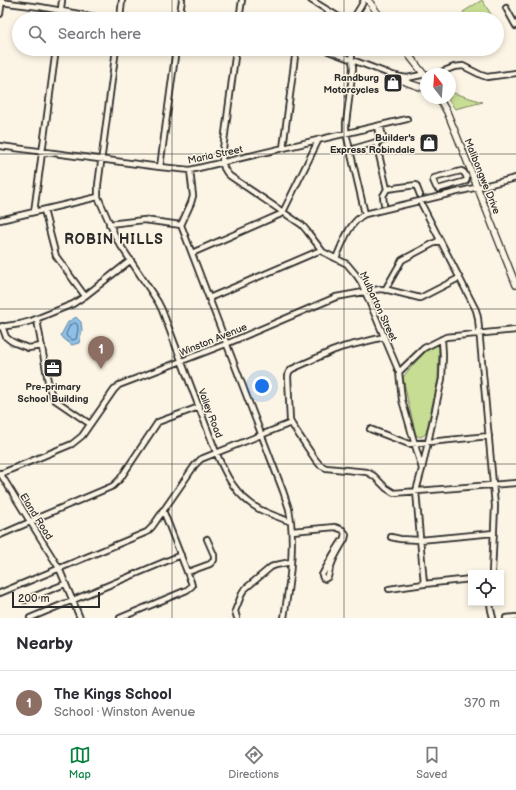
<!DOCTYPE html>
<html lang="en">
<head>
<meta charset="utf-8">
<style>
  :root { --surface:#fff; --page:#f7f7f7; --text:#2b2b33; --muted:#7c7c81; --line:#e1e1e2; --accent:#0b8043 }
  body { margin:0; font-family:"Balsamiq Sans",sans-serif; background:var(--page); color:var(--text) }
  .controls { position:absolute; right:12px; bottom:12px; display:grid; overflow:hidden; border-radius:0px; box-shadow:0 2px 6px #0003 }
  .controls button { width:36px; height:36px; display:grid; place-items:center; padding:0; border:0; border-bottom:1px solid var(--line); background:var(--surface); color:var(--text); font:20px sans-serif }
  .compass { position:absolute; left:420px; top:68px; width:36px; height:36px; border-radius:50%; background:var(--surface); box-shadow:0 2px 6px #0003; rotate:343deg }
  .scale { position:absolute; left:12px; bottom:10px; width:88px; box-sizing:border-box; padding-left:4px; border:2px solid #2b2b2b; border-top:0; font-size:11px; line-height:14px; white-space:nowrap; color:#2b2b2b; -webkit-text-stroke:3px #fcf5e5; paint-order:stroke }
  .you { position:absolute; left:262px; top:386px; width:14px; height:14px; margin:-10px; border:3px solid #fff; border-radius:50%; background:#1a73e8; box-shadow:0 0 0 6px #1a73e833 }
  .badge { display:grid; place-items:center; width:26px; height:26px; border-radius:50%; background:var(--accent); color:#fff; font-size:13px; font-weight:700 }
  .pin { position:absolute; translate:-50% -33px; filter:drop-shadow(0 1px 2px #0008) }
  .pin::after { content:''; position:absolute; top:21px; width:14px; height:12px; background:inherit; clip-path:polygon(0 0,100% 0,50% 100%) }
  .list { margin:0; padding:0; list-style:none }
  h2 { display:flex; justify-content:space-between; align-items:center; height:52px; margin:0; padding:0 16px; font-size:17px }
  h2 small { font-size:13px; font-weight:400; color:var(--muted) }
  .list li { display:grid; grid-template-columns:26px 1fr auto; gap:12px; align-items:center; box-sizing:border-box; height:64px; padding:0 16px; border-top:1px solid var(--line) }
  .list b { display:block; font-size:15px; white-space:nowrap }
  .list p { margin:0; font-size:13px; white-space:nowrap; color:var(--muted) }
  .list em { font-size:13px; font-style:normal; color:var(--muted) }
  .icon { flex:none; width:22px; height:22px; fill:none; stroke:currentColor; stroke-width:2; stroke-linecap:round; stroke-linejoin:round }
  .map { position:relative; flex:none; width:516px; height:618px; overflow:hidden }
  .search { position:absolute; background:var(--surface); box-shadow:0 2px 6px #0003; left:12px; right:12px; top:12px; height:44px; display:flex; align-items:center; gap:10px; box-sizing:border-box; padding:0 14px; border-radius:22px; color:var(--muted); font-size:15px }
  .sheet { height:116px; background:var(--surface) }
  nav { display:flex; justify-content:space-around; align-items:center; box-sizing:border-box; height:56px; border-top:1px solid var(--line); background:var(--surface); font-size:11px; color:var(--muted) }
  nav a { display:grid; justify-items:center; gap:2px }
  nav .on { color:var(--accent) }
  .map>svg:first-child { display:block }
  .green { fill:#c7dd93; stroke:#79845f }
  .water { fill:#8dc1ea; stroke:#66859e }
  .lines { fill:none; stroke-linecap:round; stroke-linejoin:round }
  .shore { stroke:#526777; stroke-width:1 }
  .minor-casing { stroke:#2b2b2b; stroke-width:8 }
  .major-casing { stroke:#2b2b2b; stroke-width:8 }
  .minor { stroke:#fcf5e5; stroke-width:4.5 }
  .major { stroke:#fcf5e5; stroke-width:5.5 }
  .grid { fill:none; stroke:#2b2b2b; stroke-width:1; stroke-opacity:0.55 }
  .labels { text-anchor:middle; stroke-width:3; stroke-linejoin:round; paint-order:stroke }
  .poi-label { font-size:10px; font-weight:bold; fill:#2b2b2b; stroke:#fcf5e5; text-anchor:end }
  .street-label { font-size:10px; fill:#2b2b2b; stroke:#fcf5e5 }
  .district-label { font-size:14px; font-weight:bold; letter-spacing:1px; fill:#2b2b2b; stroke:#fcf5e5 }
</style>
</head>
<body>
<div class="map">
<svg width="516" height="618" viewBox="0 0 516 618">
  <rect width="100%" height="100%" fill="#fcf5e5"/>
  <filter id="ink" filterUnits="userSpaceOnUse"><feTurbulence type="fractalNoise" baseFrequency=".025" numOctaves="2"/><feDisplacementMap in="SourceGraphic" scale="8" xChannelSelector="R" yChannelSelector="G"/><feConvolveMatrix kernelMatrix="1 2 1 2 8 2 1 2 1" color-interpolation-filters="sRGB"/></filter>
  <g filter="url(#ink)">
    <path class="green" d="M482 0 494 19H467V18L463 12Z
      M450 92 483 102 455 109 447 98H450Z
      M437 345 439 346 438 379 426 433 423 436 419 437 416 435 407 397 403 377 412 366 426 351Z"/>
    <path class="water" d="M76 317 81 322 82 330 79 343 72 345 64 339 61 335 68 322Z"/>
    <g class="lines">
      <path class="shore" d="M75 323 77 324 78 329 76 339 72 340 67 337 66 334 70 325Z"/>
      <g class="minor-casing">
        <path id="minor" d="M311 0 342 19
          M0 2 40 7 101 18 110 19
          M506 8 516 26
          M0 14 2 0
          M60 19 62 0
          M120 19 122 0
          M179 19 182 0
          M239 19 242 0
          M353 19 361 6 364 0
          M116 49 98 185V197L117 240 158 302 162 310 216 452C226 476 236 496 259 509 269 514 281 518 291 522 294 554 289 586 284 618
          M236 49 222 157C222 164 224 171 230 176L302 225 307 231 323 252 347 264 357 276 361 282 399 372 402 400 422 469
          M323 49 395 76 407 78 426 74
          M351 49 353 68 346 123V133L365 214
          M439 73 454 67 463 66 481 75 487 77 516 73
          M380 125 384 140
          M377 126 380 141
          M376 142 387 189
          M0 146 160 167 190 170 407 119
          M283 148 296 49
          M356 148 380 141 390 139
          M160 167 176 49
          M190 170 193 196 191 203 181 225 283 491 289 509 291 522
          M461 171C465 172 468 178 466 181L438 189 436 187 433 180 434 178Z
          M420 201 476 310 478 318 495 506 492 573
          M384 204 383 196 387 189 416 185 420 195
          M44 210 56 256 85 296
          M34 212 56 49
          M0 220 98 197
          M109 224 144 220 181 225
          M192 253 281 214 283 212 319 139
          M336 258C343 243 349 222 365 214L516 178
          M385 290 402 260 440 240
          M209 298 321 250
          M37 320 49 387 51 393 55 400 90 424
          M2 326 6 337 11 341 15 343 28 348 42 346
          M0 327 20 324 31 321 73 304 85 296 131 260
          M384 337 343 347 332 351 292 369 289 372 288 376 290 421 293 426 315 459 320 465 326 468 367 472 374 476 386 488 394 493 516 483
          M399 372 424 348 446 337 516 330
          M370 429 409 444 489 436
          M0 473 59 568 80 618
          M0 474 72 444 82 436 114 390 119 385 226 344 336 297 380 289 388 290 420 298 459 278
          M292 531 335 527 343 530 346 535 345 539C338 551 330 563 328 577L325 579 323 578 322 575 333 555 344 538 345 533
          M0 535 30 522 35 519 113 486 120 479 158 422 199 407
          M391 537 400 539 420 540 494 533
          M188 572 210 564 214 560V555L207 539
          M424 584 416 491 422 469 442 379 443 355 442 339
          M389 589 424 584 471 579
          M0 593 147 532 152 527 195 465 201 459 291 423
          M25 600 65 584
          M490 603 491 610 493 618
          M30 618 181 555
          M120 618 187 590 192 586 191 582 163 510
          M237 618 235 611 243 591 246 588 271 567 276 565 291 562
          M506 618 516 617"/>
      </g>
      <g class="major-casing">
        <path id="major" d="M368 0 382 19
          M404 49 426 77
          M395 76C403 83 416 85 426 89
          M439 98 447 112 457 136 516 285"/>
      </g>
      <use href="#minor" class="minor"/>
      <use href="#major" class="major"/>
    </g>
  </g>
  <path class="grid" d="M172 0V19M344 0V19M172 49V618M344 49V618M0 154H516M0 309H516M0 464H516"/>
  <defs>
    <g id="shop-square" transform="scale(1)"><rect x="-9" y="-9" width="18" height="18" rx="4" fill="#2b2b2b" stroke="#fcf5e5"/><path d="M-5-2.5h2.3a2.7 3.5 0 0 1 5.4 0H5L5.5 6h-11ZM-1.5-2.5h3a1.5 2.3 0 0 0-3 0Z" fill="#fff"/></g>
    <g id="office-square" transform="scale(1)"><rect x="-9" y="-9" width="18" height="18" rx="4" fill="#2b2b2b" stroke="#fcf5e5"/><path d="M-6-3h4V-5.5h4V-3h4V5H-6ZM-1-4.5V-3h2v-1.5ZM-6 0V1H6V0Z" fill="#fff"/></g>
  </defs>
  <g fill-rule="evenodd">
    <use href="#shop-square" x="393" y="83"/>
    <use href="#shop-square" x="429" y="143"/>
    <use href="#office-square" x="53" y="368"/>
  </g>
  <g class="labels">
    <g class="poi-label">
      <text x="379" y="81">Randburg<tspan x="379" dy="12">Motorcycles</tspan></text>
      <text x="415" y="141">Builder's<tspan x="415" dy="12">Express Robindale</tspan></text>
      <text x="53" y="390" text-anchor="middle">Pre-primary<tspan x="53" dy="12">School Building</tspan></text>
    </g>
    <g class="street-label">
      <text transform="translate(215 154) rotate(-12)" y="4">Maria Street</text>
      <text transform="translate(483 176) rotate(68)" y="4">Malibongwe Drive</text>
      <text transform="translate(379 306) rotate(65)" y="4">Mulbarton Street</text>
      <text transform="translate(213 339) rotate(-22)" y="4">Winston Avenue</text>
      <text transform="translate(211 413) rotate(69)" y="4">Valley Road</text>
      <text transform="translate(37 516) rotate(58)" y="4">Eland Road</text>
    </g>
    <g class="district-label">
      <text x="114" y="244">ROBIN HILLS</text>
    </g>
  </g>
</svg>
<div class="controls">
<button><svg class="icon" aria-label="locate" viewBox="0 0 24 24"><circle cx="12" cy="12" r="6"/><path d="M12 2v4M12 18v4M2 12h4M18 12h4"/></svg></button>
</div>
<svg class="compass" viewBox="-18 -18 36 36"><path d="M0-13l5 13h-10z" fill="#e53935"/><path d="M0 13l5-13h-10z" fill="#7c7c81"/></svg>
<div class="scale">200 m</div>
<div class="you"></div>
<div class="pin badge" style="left:101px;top:369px;background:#8d6e63">1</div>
<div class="search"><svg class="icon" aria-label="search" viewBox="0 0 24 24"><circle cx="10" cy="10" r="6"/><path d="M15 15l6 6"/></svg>Search here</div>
</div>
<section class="sheet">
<h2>Nearby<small></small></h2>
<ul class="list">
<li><span class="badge" style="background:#8d6e63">1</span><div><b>The Kings School</b><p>School · Winston Avenue</p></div><em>370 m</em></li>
</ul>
</section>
<nav>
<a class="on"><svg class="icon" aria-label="map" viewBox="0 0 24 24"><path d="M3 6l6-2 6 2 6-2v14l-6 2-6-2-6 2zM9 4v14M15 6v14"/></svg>Map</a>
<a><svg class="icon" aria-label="directions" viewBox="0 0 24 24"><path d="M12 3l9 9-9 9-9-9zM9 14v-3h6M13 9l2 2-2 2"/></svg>Directions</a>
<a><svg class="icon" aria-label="saved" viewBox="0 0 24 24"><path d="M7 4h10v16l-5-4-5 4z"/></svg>Saved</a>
</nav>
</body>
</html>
